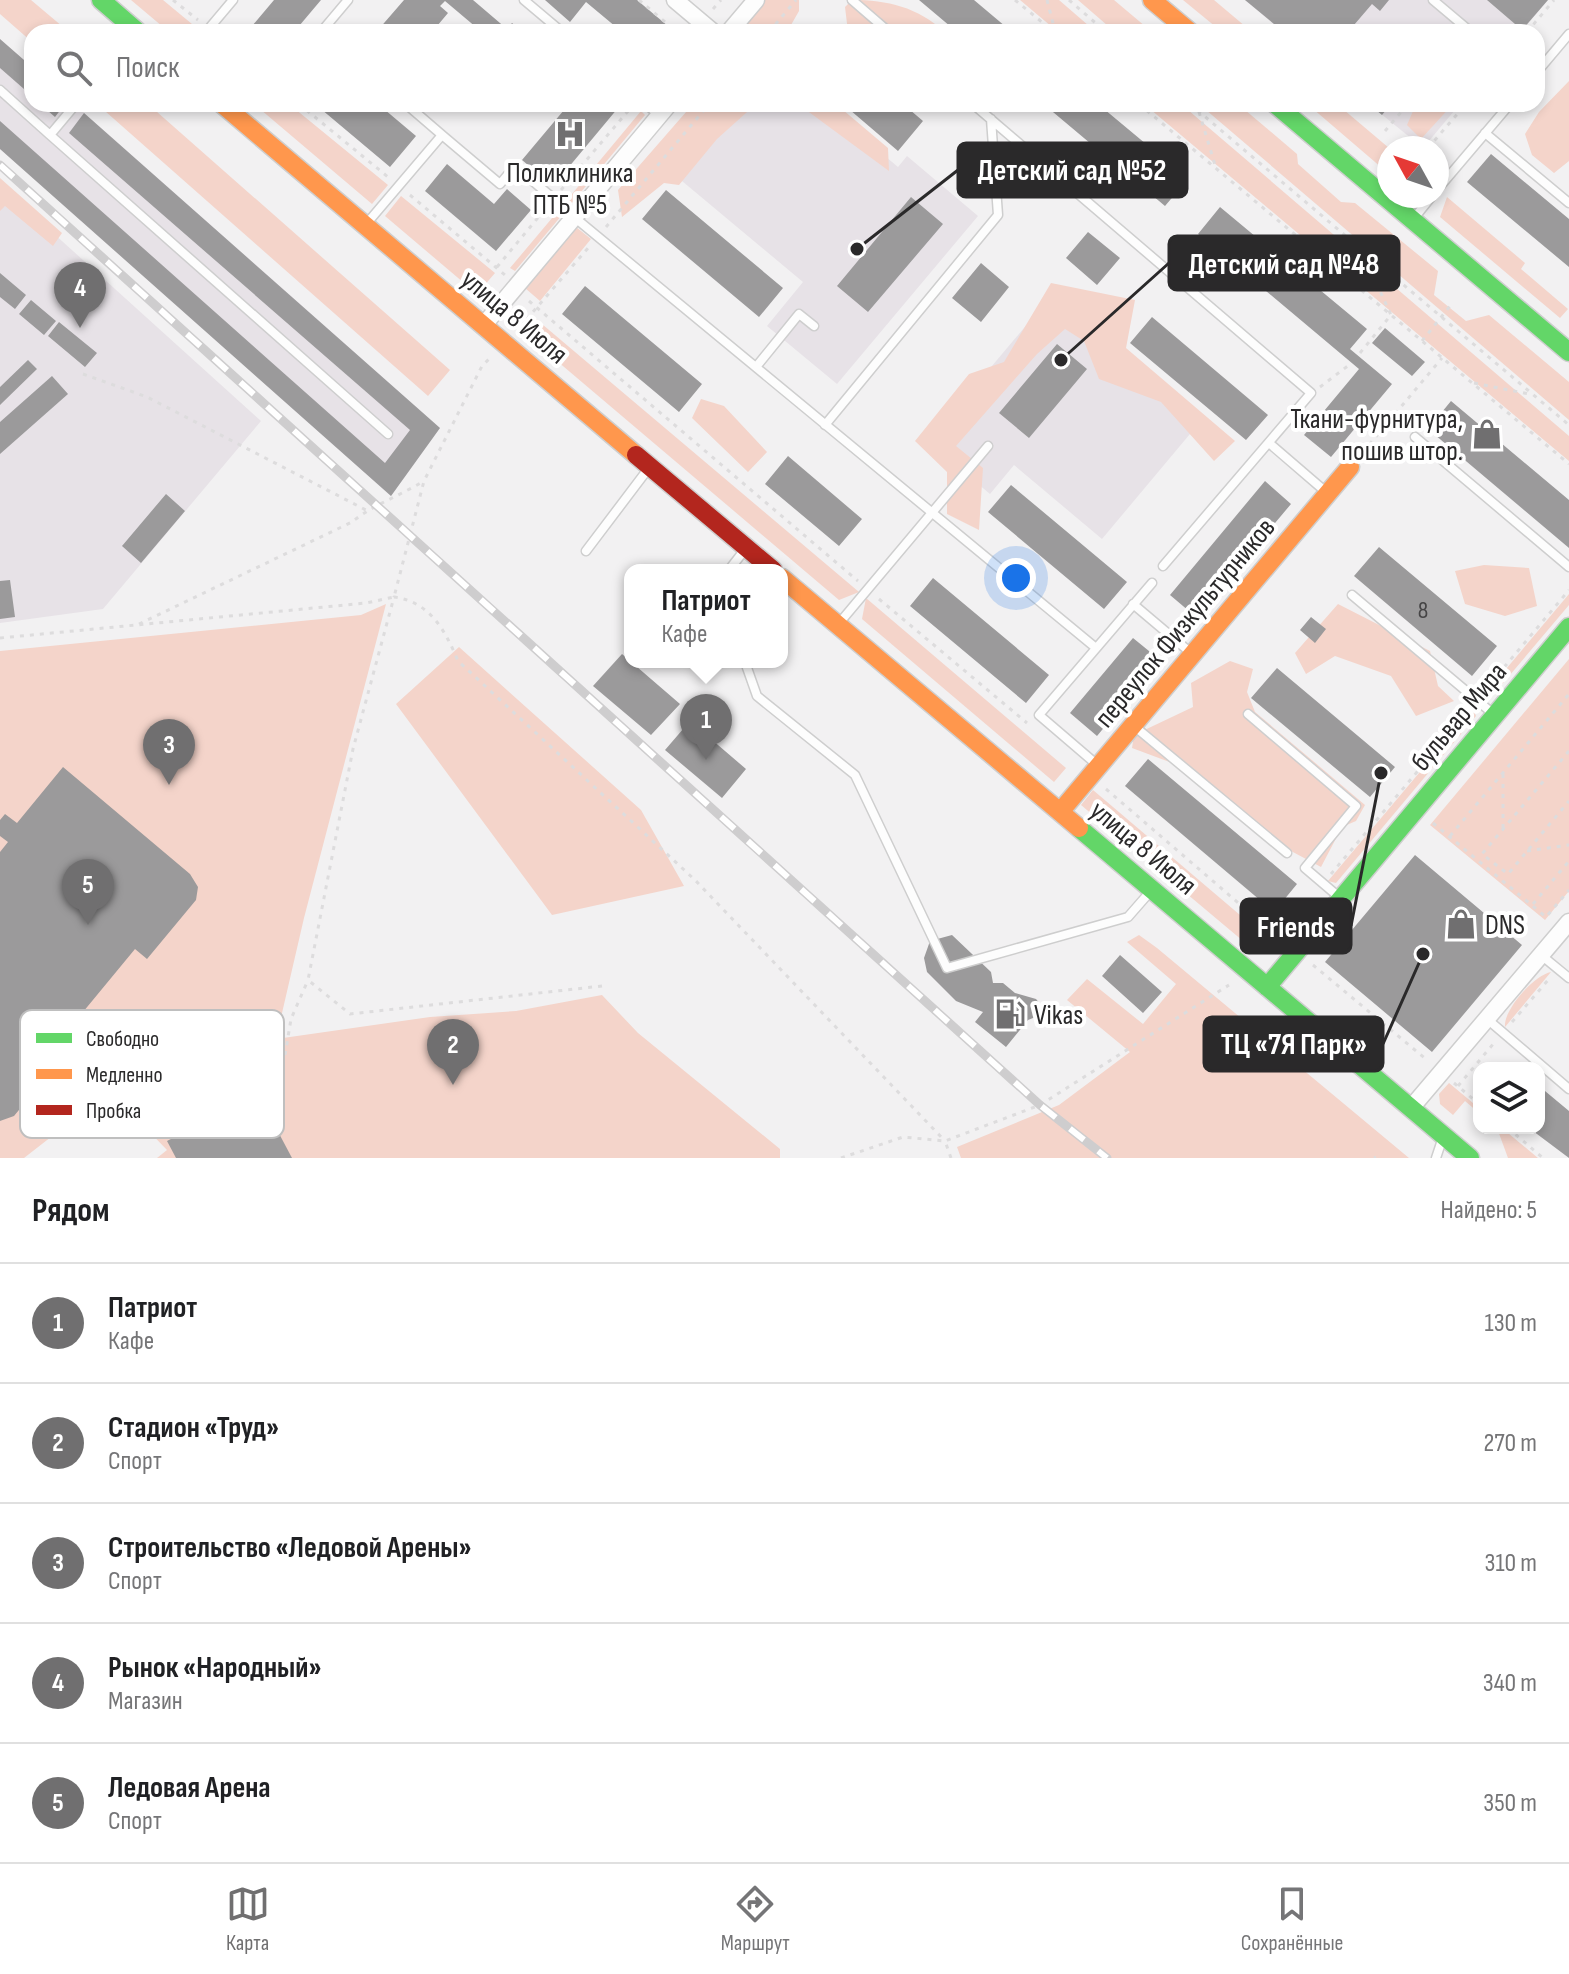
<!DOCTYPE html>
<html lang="ru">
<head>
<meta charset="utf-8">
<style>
  :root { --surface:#fff; --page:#f2f2f2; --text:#202124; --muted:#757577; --line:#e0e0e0; --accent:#706f70 }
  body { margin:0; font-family:"Sofia Sans Condensed",sans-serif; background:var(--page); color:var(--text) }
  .controls { position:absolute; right:24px; bottom:24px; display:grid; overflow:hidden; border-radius:16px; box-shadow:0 4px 12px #0003 }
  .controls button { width:72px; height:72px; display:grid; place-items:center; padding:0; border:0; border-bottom:2px solid var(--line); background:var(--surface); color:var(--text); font:40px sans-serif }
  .compass { position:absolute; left:1377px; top:136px; width:72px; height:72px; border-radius:50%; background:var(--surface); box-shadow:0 4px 12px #0003; rotate:310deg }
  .you { position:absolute; left:1016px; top:578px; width:28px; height:28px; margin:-20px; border:6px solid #fff; border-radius:50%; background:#1a73e8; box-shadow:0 0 0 12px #1a73e833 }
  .badge { display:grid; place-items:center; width:52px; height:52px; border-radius:50%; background:var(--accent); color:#fff; font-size:26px; font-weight:700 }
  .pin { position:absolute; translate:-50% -66px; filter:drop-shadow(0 2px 4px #0008) }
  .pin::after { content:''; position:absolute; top:42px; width:28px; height:24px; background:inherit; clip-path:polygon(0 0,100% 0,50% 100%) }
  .popup { position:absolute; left:624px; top:564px; width:164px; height:104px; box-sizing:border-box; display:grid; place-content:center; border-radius:16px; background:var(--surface); filter:drop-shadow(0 2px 6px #0005); font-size:26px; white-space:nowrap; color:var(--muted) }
  .popup b { font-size:30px; color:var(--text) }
  .popup::after { content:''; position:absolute; left:50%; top:100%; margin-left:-16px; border:16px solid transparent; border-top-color:var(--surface) }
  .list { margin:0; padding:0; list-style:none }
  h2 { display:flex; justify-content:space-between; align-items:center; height:104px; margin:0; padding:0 32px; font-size:34px }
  h2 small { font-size:26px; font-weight:400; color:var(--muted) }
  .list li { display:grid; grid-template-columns:52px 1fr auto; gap:24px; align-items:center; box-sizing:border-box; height:120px; padding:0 32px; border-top:2px solid var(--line) }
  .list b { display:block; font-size:30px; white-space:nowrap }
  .list p { margin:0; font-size:26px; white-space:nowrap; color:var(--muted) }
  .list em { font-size:26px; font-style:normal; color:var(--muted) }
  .icon { flex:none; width:44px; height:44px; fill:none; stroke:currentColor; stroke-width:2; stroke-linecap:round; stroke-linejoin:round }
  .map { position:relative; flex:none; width:1569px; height:1158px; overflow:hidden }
  .search { position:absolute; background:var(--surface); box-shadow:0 4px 12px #0003; left:24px; right:24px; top:24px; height:88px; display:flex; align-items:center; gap:20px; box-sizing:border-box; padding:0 28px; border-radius:24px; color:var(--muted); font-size:30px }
  .sheet { height:704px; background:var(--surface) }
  nav { display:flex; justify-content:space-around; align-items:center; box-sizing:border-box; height:112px; border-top:2px solid var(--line); background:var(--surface); font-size:22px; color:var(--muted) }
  nav a { display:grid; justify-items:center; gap:4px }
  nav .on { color:var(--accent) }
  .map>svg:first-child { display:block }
  .built { fill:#e7e2e7 }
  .green { fill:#f4d4ca }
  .building { fill:#9b9a9b }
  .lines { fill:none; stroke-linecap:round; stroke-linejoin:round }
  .lane-casing { stroke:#cecece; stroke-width:11 }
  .street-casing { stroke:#cecece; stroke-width:19 }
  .fast-casing { stroke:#cecece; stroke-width:21 }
  .slow-casing { stroke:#cecece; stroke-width:21 }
  .jam-casing { stroke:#cecece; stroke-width:21 }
  .path { stroke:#dddcdd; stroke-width:3; stroke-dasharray:4 6; stroke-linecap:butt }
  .lane { stroke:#fdfdfd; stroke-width:8 }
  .street { stroke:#fdfdfd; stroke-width:16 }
  .fast { stroke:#63d668; stroke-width:18 }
  .slow { stroke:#ff974d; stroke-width:18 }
  .jam { stroke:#b3261e; stroke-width:18 }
  .rail-casing { stroke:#cecdce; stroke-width:9 }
  .rail { stroke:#fff; stroke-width:6; stroke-dasharray:18; stroke-linecap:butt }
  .labels { text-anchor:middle; stroke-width:8; stroke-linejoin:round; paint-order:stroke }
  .number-label { font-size:24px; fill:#464546 }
  .poi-label { font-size:28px; fill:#2a292a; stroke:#fff; text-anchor:start }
  .street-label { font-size:28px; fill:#2a292a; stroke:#fff }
  .key { fill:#fff; stroke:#bfbfbf; stroke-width:2 }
  .key-label { font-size:22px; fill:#2a292a }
  .leader { fill:none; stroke:#2a292a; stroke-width:3 }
  .callout-dot { fill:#2a292a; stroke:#fff; stroke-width:3 }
  .callout { fill:#2a292a; stroke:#2a292a; stroke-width:3 }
  .callout-label { font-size:30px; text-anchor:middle; font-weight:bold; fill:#fff }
</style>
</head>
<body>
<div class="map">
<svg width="1569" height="1158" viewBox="0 0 1569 1158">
  <rect width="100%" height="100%" fill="#f2f1f2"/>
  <path class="built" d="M1245 0H1548L1521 32H1283Z
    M0 39 32 67V104H74L440 428 391 496 0 149Z
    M737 104H823L898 167 907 156 978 216 837 384 767 326 803 282 676 176Z
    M1369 104H1460L1423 148Z
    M0 185 261 421 103 609 0 623Z
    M1050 297 1200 422 1102 539 1014 465 990 494 928 442Z"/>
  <path class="green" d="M0 0H31L69 32H32V42L0 14Z
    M131 0H163L198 29 195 32H169Z
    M764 0H799V11L787 32H739Z
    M852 0C888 0 917 7 945 32H848L845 7Z
    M1020 0H1059L1096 32H1058Z
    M1078 0H1114L1152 32H1115Z
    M1183 0H1214L1252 32H1222Z
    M1569 81V161L1554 173 1532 155 1525 134 1539 112Z
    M97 104H148L450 370 428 396Z
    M254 104H289L388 185 372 204Z
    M693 104H756L717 139 679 185 664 183 622 217 618 190Z
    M798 104H836L888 148 889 171Z
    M1144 104H1181L1569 436V461Z
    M1199 104H1238L1297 154 1298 164 1341 202 1355 203 1438 271 1434 295 1466 321 1489 315 1569 382V420Z
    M1312 104H1337L1389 148V174L1312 108Z
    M1416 104H1453L1421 139 1407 125Z
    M641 111 645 115 571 204 567 200Z
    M0 178 62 233 53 246 5 206 0 211Z
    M401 196 495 273 477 294 385 216Z
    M1447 197 1525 263 1521 269 1568 309 1560 318 1440 217Z
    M558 211 562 215 515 271 510 268Z
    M576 227 591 239 540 301 525 288Z
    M1051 283 1135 300 1126 348 1235 441 1214 461 1161 402 1099 379 1084 341 1065 329 1037 354 956 446 983 468 979 530 947 514V472L915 441 969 374 1004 362Z
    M536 319 859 592 839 600 524 333 526 322Z
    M701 399 724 406 767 452 748 472 692 418Z
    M1484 565 1529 568 1537 606 1505 616 1465 604 1455 571Z
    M1569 594V605L1493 695 1485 694Z
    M866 598 1066 768 1054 782 862 619Z
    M386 604 304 918 276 1039 430 1017 516 1011 602 995 638 1033 780 1149V1158H157L167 1150 110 1091 24 1158H0V651L361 615Z
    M1338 604 1430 651 1438 686 1454 701 1416 716 1391 676 1335 656 1306 674 1295 653Z
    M459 647 641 810 684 886 552 915 396 704Z
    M1569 659V891L1545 920 1430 825Z
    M1230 661 1253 669 1247 692 1255 712 1365 805 1356 821 1342 827 1321 867 1291 851 1191 770 1132 748 1134 735 1193 707 1191 683Z
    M1473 709 1476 716 1336 883 1328 881Z
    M1093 790 1260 932 1259 943 1249 946 1081 805Z
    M1139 935 1157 948 1409 1158H961L957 1147 1059 1105 1130 1052 1067 1000 1087 979 1143 1024 1176 984 1127 942Z
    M1551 972 1505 1027C1503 1010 1534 975 1551 972Z
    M1449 1083 1479 1108V1113L1465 1101 1453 1115 1440 1104 1439 1094Z
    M1497 1128H1502L1538 1158H1508Z"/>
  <path class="building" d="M274 0H321L294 32H247Z
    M404 0H473L507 29 512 23 523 32H473L477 28 445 1 440 6 448 13 432 32H371L375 28 378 30Z
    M545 0H637L675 32H622L586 2 570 22Z
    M919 0H974L1012 32H957Z
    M1245 0H1389L1380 11 1372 4 1348 32H1272L1269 30 1274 24Z
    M1487 0H1548L1522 30Z
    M0 39 32 67V96L0 68Z
    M40 104H65L55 117Z
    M315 104H378L416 136 390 167Z
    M569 104H612L618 108 553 186 522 160Z
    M843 104H903L923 121 898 151Z
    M1050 104H1098L1188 179 1165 206 1047 107Z
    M1369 104H1391L1382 115Z
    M84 113 440 428 391 496 0 149V121L385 463 410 430 69 133Z
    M1491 154 1569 219V267L1467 182Z
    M447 164 494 204 507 189 531 210 496 251 425 191Z
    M666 190 783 288 759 317 642 219Z
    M911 197 943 224 868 312 837 286Z
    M1220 207 1367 329 1350 349 1392 384 1331 457 1304 435 1359 369 1198 234Z
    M1088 232 1120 258 1097 285 1066 258Z
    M981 263 1009 287 981 322 952 298Z
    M0 273 26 295 15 309 0 297Z
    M585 286 702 384 679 412 562 314Z
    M31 300 56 321 44 335 19 314Z
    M1152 317 1268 415 1246 440 1130 343Z
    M59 322 97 353 85 367 48 336Z
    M1385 328 1425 362 1412 376 1372 343Z
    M1057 344 1087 369 1029 438 999 413Z
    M28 360 37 369 0 405V387Z
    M52 376 68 394 0 454V422Z
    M1451 401 1569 500V548L1428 429Z
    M788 456 862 519 839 546 765 484Z
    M1265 481 1291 504 1196 617 1170 595Z
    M1011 485 1127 582 1104 609 988 512Z
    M166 494 185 511 141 563 122 546Z
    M1379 547 1497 646 1472 676 1354 576Z
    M933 578 1049 675 1026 703 910 606Z
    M10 580 15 617 0 619V581Z
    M1311 617 1326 629 1315 643 1300 630Z
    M1133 638 1160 660 1097 736 1070 713Z
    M622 654 680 704 651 735 593 686Z
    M1277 668 1395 767 1370 797 1251 698Z
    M690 721 746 769 722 798 665 750Z
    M1148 759 1297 884 1274 912 1125 786Z
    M63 767 190 874 198 887 196 900 147 959 135 949 50 1052 60 1060 14 1116 0 1121V852L8 842 0 836V820L5 814 17 823Z
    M1415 855 1522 945 1432 1052 1325 962Z
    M952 935 991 972 993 983H1003L1015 993 1036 999 1041 1005 1038 1016 1028 1020 1006 1047 975 1022 983 1012 956 1001 927 972 924 958 930 941Z
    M1120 955 1162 992 1143 1013 1102 976Z
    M1539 1086 1569 1111V1158L1529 1128H1539Z
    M258 1094 292 1158H176L167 1141Z"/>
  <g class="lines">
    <g class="lane-casing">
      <path id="lane" d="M524 0 562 32
        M852 0 889 32
        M1433 0 1471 32
        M206 32 233 0
        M321 32 348 0
        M1537 72 1569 34
        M0 90 50 135 76 104
        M406 104 442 135
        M646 104 659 115
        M973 104 1311 393 1163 566
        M1485 133 1569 203
        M50 135 388 434
        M1437 190 1510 104
        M574 217 1096 648
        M1415 217 1432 196
        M368 222 442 135 500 184 515 166 554 199
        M756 367 799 314 814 326
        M825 425 998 215 991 119
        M1415 437 1569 567
        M1269 443 1326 492
        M586 551 648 469
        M729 570 743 552
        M1352 595 1491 712
        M1133 604 1191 653
        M841 621 988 446
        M745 662 757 696 855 775 947 968 1128 917 1149 893
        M1248 714 1356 806 1305 868 1339 897
        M1134 726 1287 853
        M1095 763 1039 715 1152 583
        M1541 955 1569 978
        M1487 1019 1569 1089
        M1436 1158 1442 1140"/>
    </g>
    <g class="street-casing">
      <path id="street" d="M675 0 713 32
        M729 32 756 0
        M483 326 669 104
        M1411 1108 1569 922"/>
    </g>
    <g class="fast-casing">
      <path id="fast" d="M101 0 138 32
        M1275 104 1569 352
        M1079 828 1470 1158
        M1267 987 1569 627"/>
    </g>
    <g class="slow-casing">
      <path id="slow" d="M1152 0 1190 32
        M222 104 636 455
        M782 578 1079 828
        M1060 812 1350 467"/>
    </g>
    <g class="jam-casing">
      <path id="jam" d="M636 455 773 570"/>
    </g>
    <path class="path" d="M173 0 198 20
      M639 0 677 32
      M1015 0 1054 32
      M1047 0 1055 31
      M1069 0 1106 32
      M713 9 721 0
      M769 32 796 0
      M1527 32 1554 0
      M299 104 388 177
      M1139 104 1569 464
      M1190 104 1569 425
      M1199 112 1215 165
      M1385 131 1408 104
      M1428 148 1466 104
      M561 190 634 104
      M410 195 505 275
      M606 227 709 104
      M1319 253 1369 264
      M497 267 546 208
      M529 301 858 581
      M520 327 588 248
      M1422 341 1450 306
      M1360 353 1391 315 1368 265
      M83 374 147 397 366 510
      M1474 383 1529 394
      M1320 387 1349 365
      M1363 452 1442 358
      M879 599 1027 723
      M139 624 352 522C371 506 401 495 424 481
      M0 638 366 603 394 597 424 481 482 366 490 358
      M1485 690 1569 590
      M1569 751 1482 854 1508 874 1569 801
      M1503 774V830
      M1106 789 1279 938
      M1433 823 1546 917 1569 890
      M1450 836 1569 694
      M1527 851 1569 845
      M1331 874 1460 721
      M1533 904 1569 861
      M1313 965 1427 1060
      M602 986 350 1014 308 980 353 749 394 597C430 602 445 630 458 661L695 880 945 1141
      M1512 1022 1549 979
      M285 1055 291 1019 308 980
      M1454 1083 1479 1104
      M1458 1086 1494 1043
      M1508 1128 1543 1158
      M841 1158 903 1137 945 1141
      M951 1158 945 1141 1040 1105 1229 985
      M1374 1158 1376 1157"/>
    <use href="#lane" class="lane"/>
    <use href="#street" class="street"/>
    <use href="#fast" class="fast"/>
    <use href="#slow" class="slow"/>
    <use href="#jam" class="jam"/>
    <g class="rail-casing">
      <path id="rail" d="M0 165 1040 1105 1107 1158"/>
    </g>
    <use href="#rail" class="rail"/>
  </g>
  <defs>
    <g id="hospital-bare" transform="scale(2.4)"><path d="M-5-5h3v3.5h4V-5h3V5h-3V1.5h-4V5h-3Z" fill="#706f70" stroke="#fff" stroke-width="2.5" paint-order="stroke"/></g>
    <g id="shop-bare" transform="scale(2.4)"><path d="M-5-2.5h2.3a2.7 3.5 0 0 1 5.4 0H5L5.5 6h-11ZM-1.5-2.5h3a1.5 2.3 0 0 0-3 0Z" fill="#706f70" stroke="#fff" stroke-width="2.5" paint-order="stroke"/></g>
    <g id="fuel-bare" transform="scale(2.4)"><path d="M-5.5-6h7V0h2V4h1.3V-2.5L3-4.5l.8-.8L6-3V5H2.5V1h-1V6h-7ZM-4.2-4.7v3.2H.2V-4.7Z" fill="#706f70" stroke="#fff" stroke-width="2.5" paint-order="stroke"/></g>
  </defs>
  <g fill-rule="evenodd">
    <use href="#hospital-bare" x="570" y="134"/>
    <use href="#shop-bare" x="1487" y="434"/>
    <use href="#shop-bare" x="1461" y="924"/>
    <use href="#fuel-bare" x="1010" y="1014"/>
  </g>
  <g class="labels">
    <g class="number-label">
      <text x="1423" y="618">8</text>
    </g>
    <g class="poi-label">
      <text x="570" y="182" text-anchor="middle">Поликлиника<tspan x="570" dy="32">ПТБ №5</tspan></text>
      <text x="1463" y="428" text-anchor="end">Ткани-фурнитура,<tspan x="1463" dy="32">пошив штор.</tspan></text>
      <text x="1485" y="934">DNS</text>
      <text x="1034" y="1024">Vikas</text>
    </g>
    <g class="street-label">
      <text transform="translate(515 316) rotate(40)" y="10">улица 8 Июля</text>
      <text transform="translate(1184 622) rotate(-50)" y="10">переулок Физкультурников</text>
      <text transform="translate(1458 716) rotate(-50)" y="10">бульвар Мира</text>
      <text transform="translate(1144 847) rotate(40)" y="10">улица 8 Июля</text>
    </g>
  </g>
  <rect x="20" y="1010" width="264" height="128" rx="12" class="key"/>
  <rect x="36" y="1033" width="36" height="10" fill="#63d668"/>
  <rect x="36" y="1069" width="36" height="10" fill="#ff974d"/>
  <rect x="36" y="1105" width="36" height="10" fill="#b3261e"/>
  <g class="key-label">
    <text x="86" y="1046">Свободно</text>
    <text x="86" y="1082">Медленно</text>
    <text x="86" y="1118">Пробка</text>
  </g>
  <path class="leader" d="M857 249L958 170M1061 360L1169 263M1381 773L1351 926M1423 954L1383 1044"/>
  <g class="callout-dot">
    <circle cx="857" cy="249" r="8"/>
    <circle cx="1061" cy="360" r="8"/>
    <circle cx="1381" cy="773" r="8"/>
    <circle cx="1423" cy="954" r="8"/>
  </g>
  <g class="callout">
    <rect x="958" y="143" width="229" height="54" rx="8"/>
    <rect x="1169" y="236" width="230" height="54" rx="8"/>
    <rect x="1241" y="899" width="110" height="54" rx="8"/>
    <rect x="1204" y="1017" width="179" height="54" rx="8"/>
  </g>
  <g class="callout-label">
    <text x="1072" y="180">Детский сад №52</text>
    <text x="1284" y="274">Детский сад №48</text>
    <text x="1296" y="937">Friends</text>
    <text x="1294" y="1054">ТЦ «7Я Парк»</text>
  </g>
</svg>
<div class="controls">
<button><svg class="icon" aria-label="layers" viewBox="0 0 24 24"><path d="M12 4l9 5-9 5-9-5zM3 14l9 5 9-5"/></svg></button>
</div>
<svg class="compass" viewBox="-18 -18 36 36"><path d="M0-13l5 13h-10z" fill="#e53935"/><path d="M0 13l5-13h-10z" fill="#757577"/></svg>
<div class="you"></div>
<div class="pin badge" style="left:706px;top:760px">1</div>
<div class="popup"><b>Патриот</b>Кафе</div>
<div class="pin badge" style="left:453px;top:1085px">2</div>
<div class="pin badge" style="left:169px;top:785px">3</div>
<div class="pin badge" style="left:80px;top:328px">4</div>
<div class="pin badge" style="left:88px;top:925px">5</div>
<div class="search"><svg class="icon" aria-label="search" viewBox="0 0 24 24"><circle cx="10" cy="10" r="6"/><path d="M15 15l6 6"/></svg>Поиск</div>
</div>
<section class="sheet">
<h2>Рядом<small>Найдено: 5</small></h2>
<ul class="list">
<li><span class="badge">1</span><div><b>Патриот</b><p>Кафе</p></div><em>130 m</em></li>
<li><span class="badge">2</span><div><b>Стадион «Труд»</b><p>Спорт</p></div><em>270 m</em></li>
<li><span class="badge">3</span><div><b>Строительство «Ледовой Арены»</b><p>Спорт</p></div><em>310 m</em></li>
<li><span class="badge">4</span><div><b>Рынок «Народный»</b><p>Магазин</p></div><em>340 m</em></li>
<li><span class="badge">5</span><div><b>Ледовая Арена</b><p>Спорт</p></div><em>350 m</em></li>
</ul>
</section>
<nav>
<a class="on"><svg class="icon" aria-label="map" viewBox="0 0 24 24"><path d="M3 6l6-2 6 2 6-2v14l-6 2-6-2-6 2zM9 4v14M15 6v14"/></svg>Карта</a>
<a><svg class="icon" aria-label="directions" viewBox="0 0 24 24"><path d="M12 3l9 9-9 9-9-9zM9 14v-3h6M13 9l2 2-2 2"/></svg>Маршрут</a>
<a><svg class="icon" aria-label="saved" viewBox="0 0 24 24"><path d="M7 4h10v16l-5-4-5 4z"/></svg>Сохранённые</a>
</nav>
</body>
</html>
